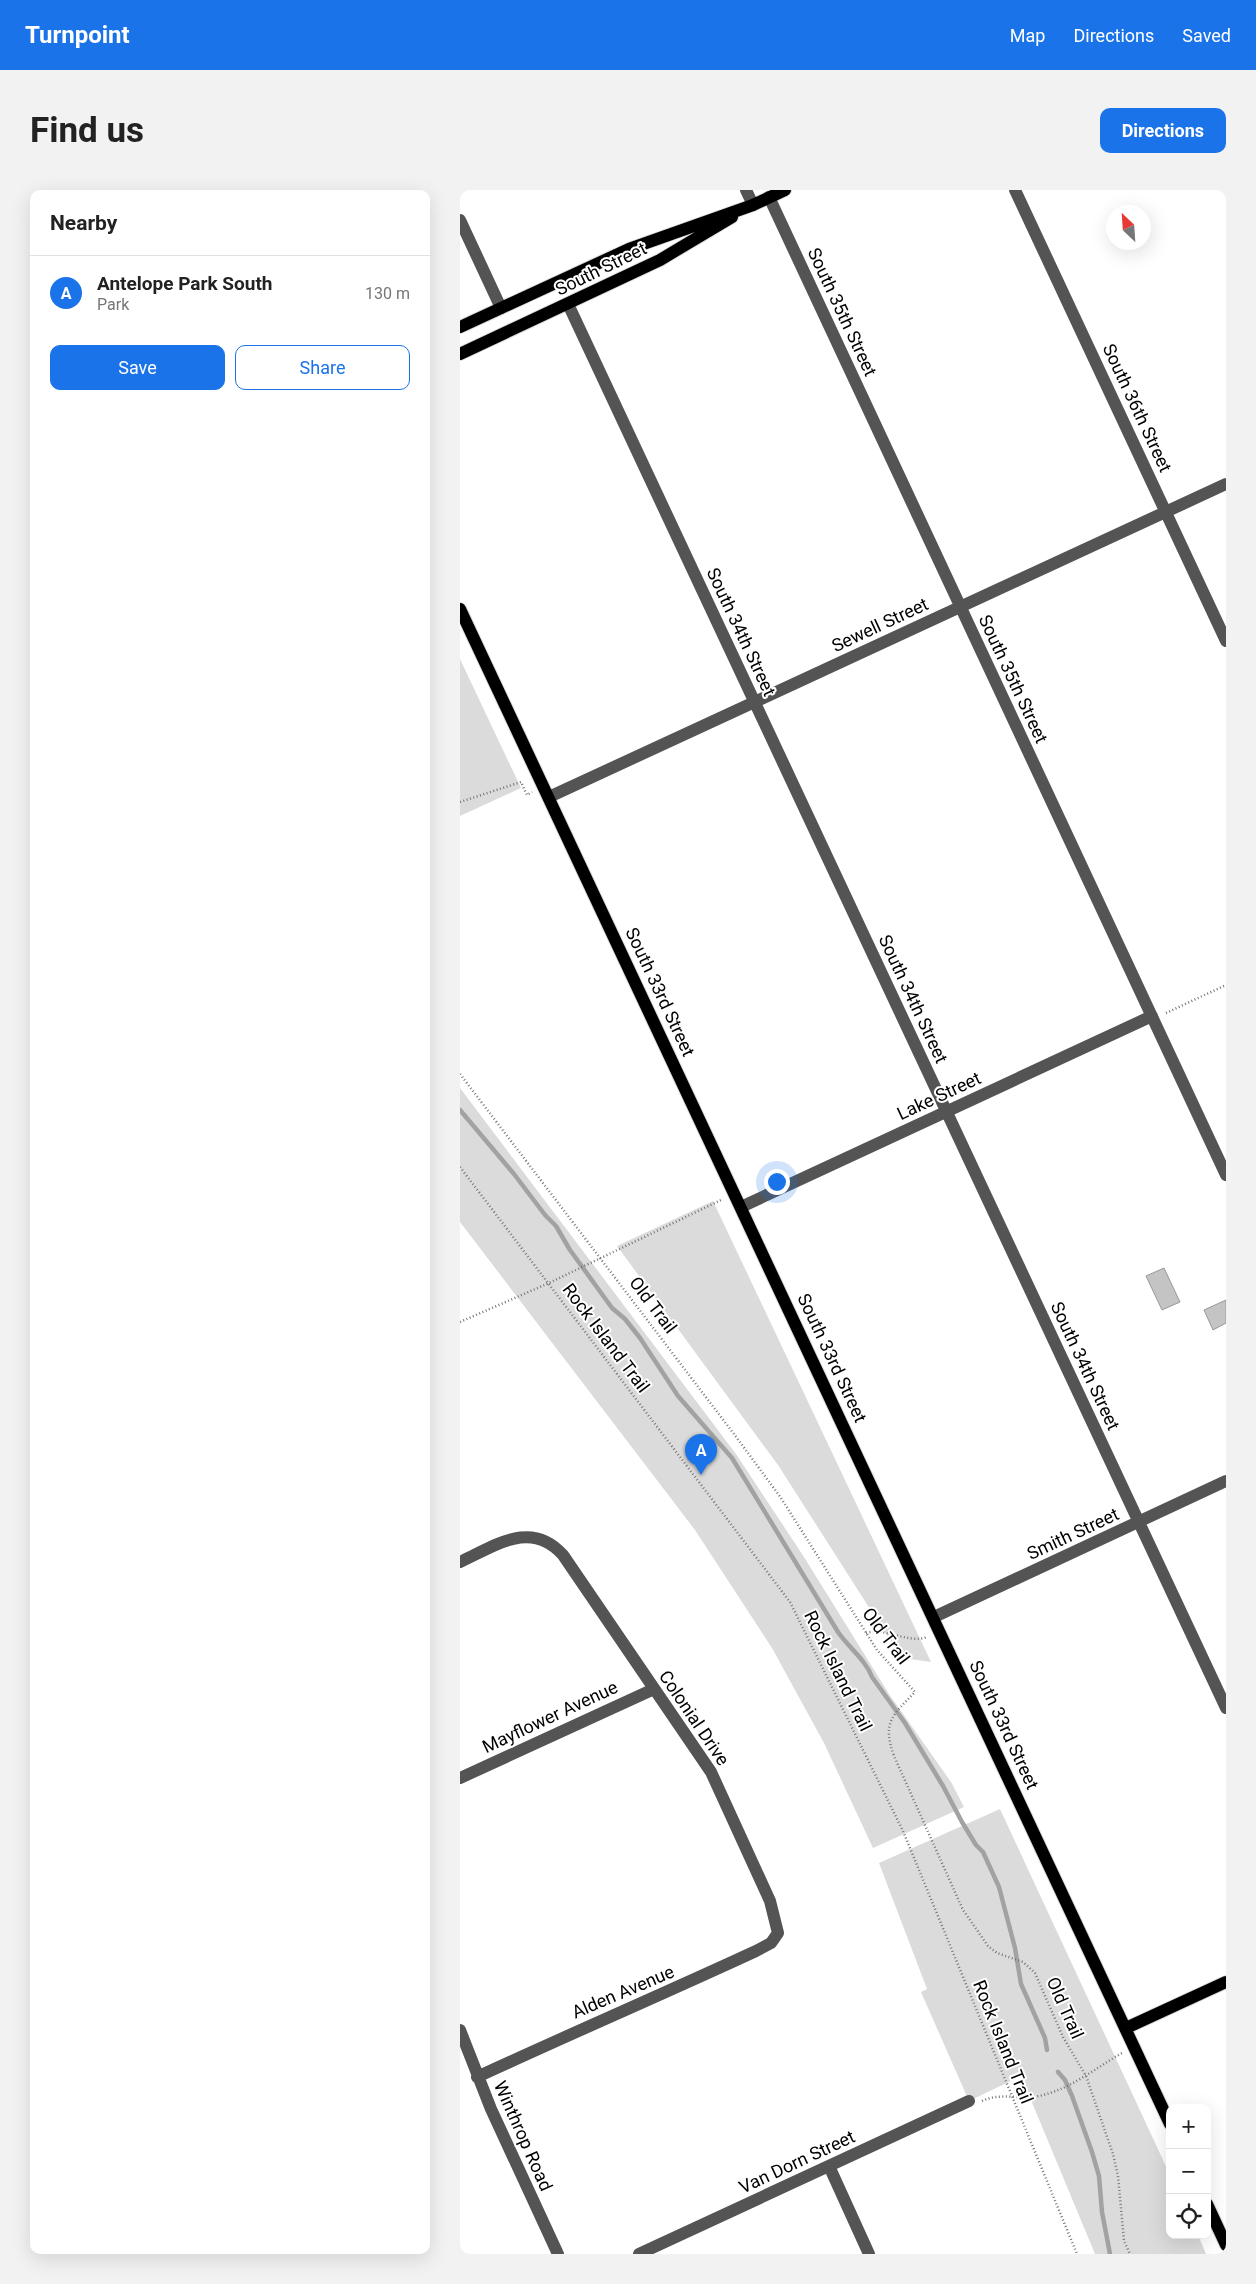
<!DOCTYPE html>
<html lang="en">
<head>
<meta charset="utf-8">
<style>
  :root { --surface:#fff; --page:#f2f2f2; --text:#222; --muted:#767676; --line:#e0e0e0; --accent:#1a73e8 }
  body { margin:0; font-family:Roboto,sans-serif; background:var(--page); color:var(--text) }
  .controls { position:absolute; right:15px; bottom:15px; display:grid; overflow:hidden; border-radius:10px; box-shadow:0 5px 20px #0002 }
  .controls button { width:45px; height:45px; display:grid; place-items:center; padding:0; border:0; border-bottom:1px solid var(--line); background:var(--surface); color:var(--text); font:25px sans-serif }
  .compass { position:absolute; left:646px; top:15px; width:45px; height:45px; border-radius:50%; background:var(--surface); box-shadow:0 5px 20px #0002; rotate:335deg }
  .you { position:absolute; left:316px; top:991px; width:18px; height:18px; margin:-12px; border:4px solid #fff; border-radius:50%; background:#1a73e8; box-shadow:0 0 0 8px #1a73e833 }
  .badge { display:grid; place-items:center; width:32px; height:32px; border-radius:50%; background:var(--accent); color:#fff; font-size:16px; font-weight:700 }
  .pin { position:absolute; translate:-50% -41px; filter:drop-shadow(0 1px 2px #0008) }
  .pin::after { content:''; position:absolute; top:26px; width:18px; height:15px; background:inherit; clip-path:polygon(0 0,100% 0,50% 100%) }
  .list { margin:0; padding:0; list-style:none }
  h2 { display:flex; justify-content:space-between; align-items:center; height:65px; margin:0; padding:0 20px; font-size:21px }
  h2 small { font-size:16px; font-weight:400; color:var(--muted) }
  .list li { display:grid; grid-template-columns:32px 1fr auto; gap:15px; align-items:center; box-sizing:border-box; height:75px; padding:0 20px; border-top:1px solid var(--line) }
  .list b { display:block; font-size:19px; white-space:nowrap }
  .list p { margin:0; font-size:16px; white-space:nowrap; color:var(--muted) }
  .list em { font-size:16px; font-style:normal; color:var(--muted) }
  .actions { display:flex; gap:10px; padding:15px 20px }
  .actions a { flex:1; padding:11px 0; border:1px solid var(--accent); border-radius:10px; text-align:center; font-size:18px; color:var(--accent) }
  .actions .main { background:var(--accent); color:#fff }
  .icon { flex:none; width:28px; height:28px; fill:none; stroke:currentColor; stroke-width:2; stroke-linecap:round; stroke-linejoin:round }
  .map { position:relative; flex:none; width:766px; height:2064px; overflow:hidden; border-radius:10px }
  header { display:flex; align-items:center; gap:30px; box-sizing:border-box; height:70px; padding:0 25px; background:var(--accent); color:#fff }
  header strong { font-size:24px }
  nav { display:flex; gap:28px; margin-inline-start:auto; font-size:18px }
  .intro { display:flex; align-items:center; justify-content:space-between; box-sizing:border-box; height:120px; padding:0 30px }
  h1 { margin:0; font-size:35px }
  .button { padding:12px 22px; border-radius:10px; background:var(--accent); color:#fff; font-size:18px; font-weight:700 }
  main { display:flex; gap:30px; padding:0 30px }
  aside { flex:1; background:var(--surface); border-radius:10px; box-shadow:0 5px 20px #0002 }
  .map>svg:first-child { display:block }
  .green { fill:#dbdbdb }
  .lines { fill:none; stroke-linecap:round; stroke-linejoin:round }
  .stream { stroke:#a2a2a2; stroke-width:4.5 }
  .building { fill:#c4c4c4; stroke:#989898 }
  .major-casing { stroke:#dbdbdb; stroke-width:14 }
  .path { stroke:#767676; stroke-width:2.5; stroke-dasharray:1 2.5; stroke-linecap:butt }
  .minor { stroke:#545454; stroke-width:12 }
  .major { stroke:#000; stroke-width:12 }
  .labels { text-anchor:middle; stroke-width:4; stroke-linejoin:round; paint-order:stroke }
  .street-label { font-size:18px; fill:#000; stroke:#fff }
</style>
</head>
<body>
<header>
<strong>Turnpoint</strong>
<nav><a>Map</a><a>Directions</a><a>Saved</a></nav>
</header>
<div class="intro"><h1>Find us</h1><a class="button">Directions</a></div>
<main>
<aside>
<h2>Nearby<small></small></h2>
<ul class="list">
<li><span class="badge">A</span><div><b>Antelope Park South</b><p>Park</p></div><em>130 m</em></li>
</ul>
<div class="actions"><a class="main">Save</a><a>Share</a></div>
</aside>
<div class="map">
<svg width="766" height="2064" viewBox="0 0 766 2064">
  <rect width="100%" height="100%" fill="#fff"/>
  <path class="green" d="M0 469 61 598 0 626Z
    M0 898 276 1264 344 1367 429 1504 491 1592 504 1617 413 1658 364 1553 312 1458 235 1340 0 1032Z
    M253 1011 471 1472 450 1469 433 1455 318 1275 157 1056Z
    M540 1619 710 1985V2045H738L746 2064H635L561 1886 509 1911 461 1802 467 1799 419 1673Z"/>
  <g class="lines">
    <path class="stream" d="M0 920 54 984 85 1025 96 1036 110 1060 152 1118 165 1129 180 1148 218 1206 272 1268 378 1442C389 1458 405 1469 412 1487L445 1533 483 1596 502 1632 516 1655 523 1662 539 1697 555 1758 561 1794 585 1848 587 1860
      M598 1882 605 1890 612 1906 632 1962 639 1986 642 2022 650 2064"/>
  </g>
  <path class="building" d="M704 1078 720 1112 702 1120 686 1086Z
    M766 1110V1133L753 1140 744 1120Z"/>
  <g class="lines">
    <g class="major-casing">
      <path id="major" d="M0 137 169 59 293 15 325 0
        M0 164 200 70 272 27
        M0 419 710 1934
        M666 1838 766 1792
        M747 2014 766 2055"/>
    </g>
    <path class="path" d="M0 612 61 592 67 605 72 602
      M706 823 766 795
      M0 884 277 1248 321 1308 417 1460 455 1502C432 1526 422 1532 434 1566L503 1720 528 1756 537 1763 563 1772 575 1783 603 1847 626 1886 653 1964 658 1986 664 2051 670 2064
      M0 977 330 1412 443 1641 617 2064
      M0 1132 89 1093 261 1010
      M406 1443C426 1437 447 1454 467 1447
      M522 1911C540 1902 560 1910 579 1906 611 1899 634 1879 662 1863"/>
    <path class="minor" d="M286 0 293 15
      M555 0 766 451
      M309 7 766 985
      M0 30 41 118
      M108 114 766 1518
      M89 607 766 294
      M281 1017 692 826
      M0 1372C35 1356 71 1329 103 1365L251 1582 310 1711 318 1743 311 1753 296 1761C203 1804 110 1844 17 1887
      M474 1427 766 1291
      M0 1588 194 1499
      M0 1840 31 1919 98 2064
      M369 1976 409 2064
      M179 2064 509 1911"/>
    <use href="#major" class="major"/>
  </g>
  <g class="labels">
    <g class="street-label">
      <text transform="translate(141 79) rotate(-26)" y="6">South Street</text>
      <text transform="translate(382 122) rotate(65)" y="6">South 35th Street</text>
      <text transform="translate(677 218) rotate(65)" y="6">South 36th Street</text>
      <text transform="translate(420 435) rotate(-25)" y="6">Sewell Street</text>
      <text transform="translate(281 442) rotate(65)" y="6">South 34th Street</text>
      <text transform="translate(553 489) rotate(65)" y="6">South 35th Street</text>
      <text transform="translate(200 802) rotate(65)" y="6">South 33rd Street</text>
      <text transform="translate(453 809) rotate(65)" y="6">South 34th Street</text>
      <text transform="translate(479 906) rotate(-25)" y="6">Lake Street</text>
      <text transform="translate(193 1115) rotate(53)" y="6">Old Trail</text>
      <text transform="translate(146 1148) rotate(53)" y="6">Rock Island Trail</text>
      <text transform="translate(372 1168) rotate(65)" y="6">South 33rd Street</text>
      <text transform="translate(625 1176) rotate(65)" y="6">South 34th Street</text>
      <text transform="translate(613 1344) rotate(-25)" y="6">Smith Street</text>
      <text transform="translate(426 1446) rotate(53)" y="6">Old Trail</text>
      <text transform="translate(378 1481) rotate(64)" y="6">Rock Island Trail</text>
      <text transform="translate(90 1527) rotate(-25)" y="6">Mayflower Avenue</text>
      <text transform="translate(234 1528) rotate(56)" y="6">Colonial Drive</text>
      <text transform="translate(544 1535) rotate(65)" y="6">South 33rd Street</text>
      <text transform="translate(163 1802) rotate(-23)" y="6">Alden Avenue</text>
      <text transform="translate(605 1818) rotate(66)" y="6">Old Trail</text>
      <text transform="translate(543 1852) rotate(68)" y="6">Rock Island Trail</text>
      <text transform="translate(63 1946) rotate(66)" y="6">Winthrop Road</text>
      <text transform="translate(337 1972) rotate(-25)" y="6">Van Dorn Street</text>
    </g>
  </g>
</svg>
<div class="controls">
<button>+</button>
<button>−</button>
<button><svg class="icon" aria-label="locate" viewBox="0 0 24 24"><circle cx="12" cy="12" r="6"/><path d="M12 2v4M12 18v4M2 12h4M18 12h4"/></svg></button>
</div>
<svg class="compass" viewBox="-18 -18 36 36"><path d="M0-13l5 13h-10z" fill="#e53935"/><path d="M0 13l5-13h-10z" fill="#767676"/></svg>
<div class="you"></div>
<div class="pin badge" style="left:241px;top:1285px">A</div>
</div>
</main>
</body>
</html>
